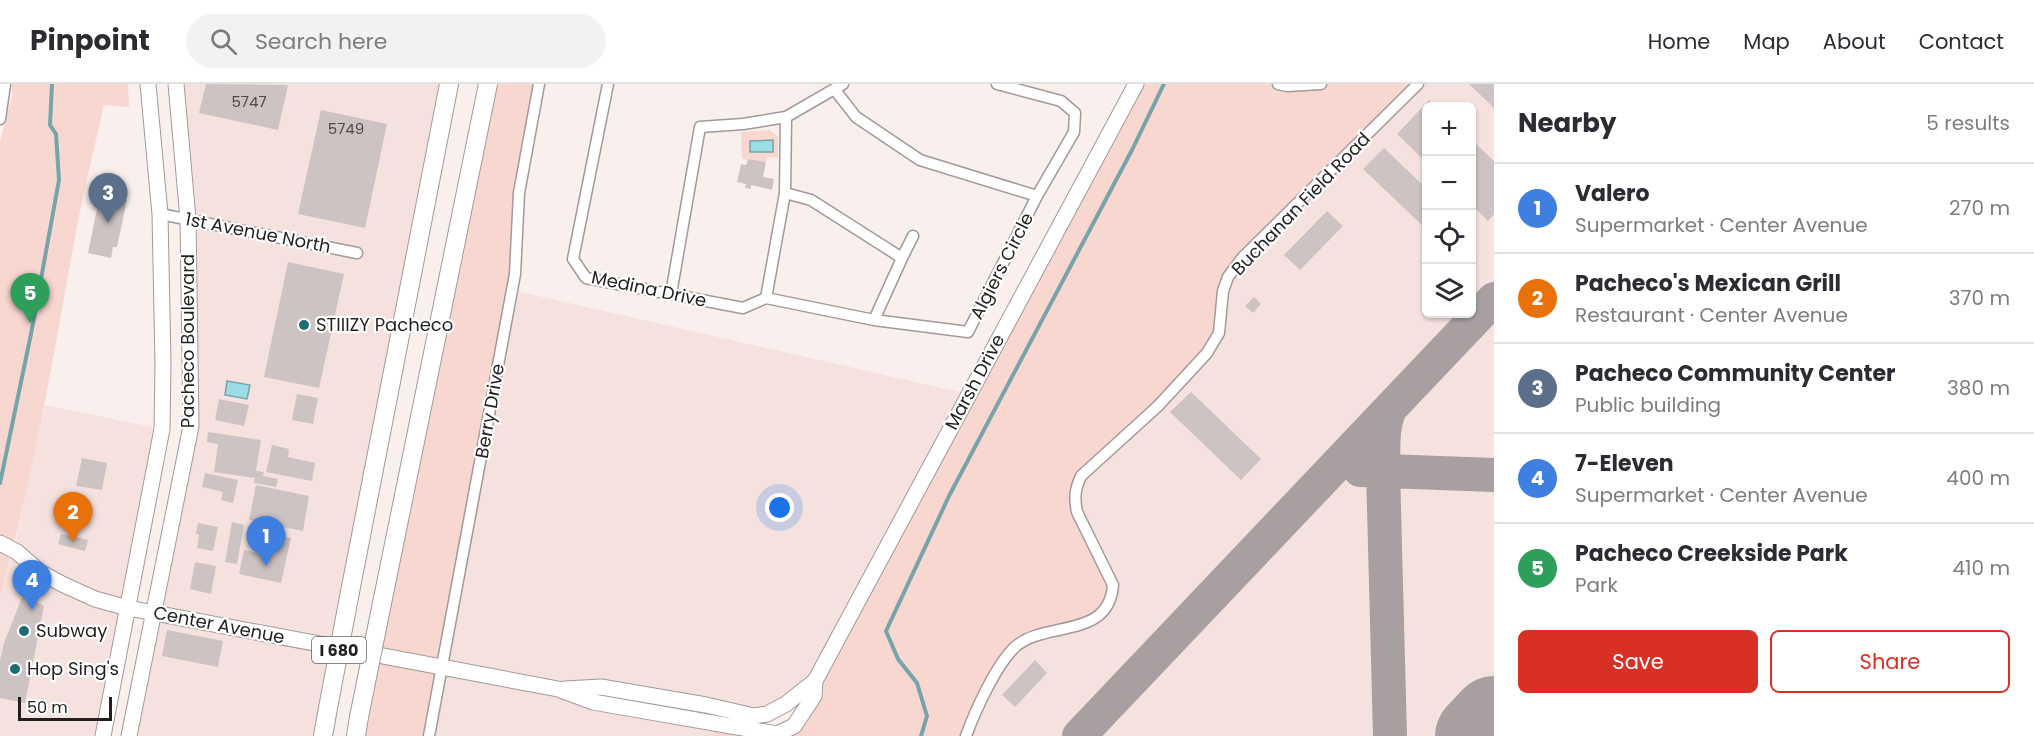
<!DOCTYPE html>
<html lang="en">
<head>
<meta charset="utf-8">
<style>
  :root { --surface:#fff; --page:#f2f2f3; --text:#2b2b33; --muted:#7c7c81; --line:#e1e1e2; --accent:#d93025 }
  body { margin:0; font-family:Poppins,sans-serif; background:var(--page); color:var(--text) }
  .controls { position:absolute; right:18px; top:18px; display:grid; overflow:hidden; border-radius:9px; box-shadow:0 2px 4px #0004 }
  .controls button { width:54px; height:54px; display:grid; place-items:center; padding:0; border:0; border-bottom:2px solid var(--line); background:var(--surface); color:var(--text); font:30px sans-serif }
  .scale { position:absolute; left:18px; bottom:15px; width:94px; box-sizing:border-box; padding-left:6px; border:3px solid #231f1f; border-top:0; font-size:16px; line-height:21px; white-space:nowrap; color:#231f1f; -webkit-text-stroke:4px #fff; paint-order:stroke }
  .you { position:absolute; left:780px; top:424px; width:21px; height:21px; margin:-15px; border:4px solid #fff; border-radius:50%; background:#1a73e8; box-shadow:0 0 0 9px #1a73e833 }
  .badge { display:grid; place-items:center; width:39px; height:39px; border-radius:50%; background:var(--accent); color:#fff; font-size:20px; font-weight:700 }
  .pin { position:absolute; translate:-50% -50px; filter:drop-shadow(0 2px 3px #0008) }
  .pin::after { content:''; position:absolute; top:32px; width:21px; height:18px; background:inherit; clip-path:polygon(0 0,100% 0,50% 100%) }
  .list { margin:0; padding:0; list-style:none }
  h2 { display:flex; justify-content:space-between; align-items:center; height:78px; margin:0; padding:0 24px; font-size:26px }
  h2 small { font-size:20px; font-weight:400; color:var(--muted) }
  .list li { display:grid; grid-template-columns:39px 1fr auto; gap:18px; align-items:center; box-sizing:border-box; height:90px; padding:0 24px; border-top:2px solid var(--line) }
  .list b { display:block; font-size:22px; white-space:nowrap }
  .list p { margin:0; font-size:20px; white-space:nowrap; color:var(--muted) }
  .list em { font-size:20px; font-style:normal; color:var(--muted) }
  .actions { display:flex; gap:12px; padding:18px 24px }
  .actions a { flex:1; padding:14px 0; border:2px solid var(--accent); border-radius:9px; text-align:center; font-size:21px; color:var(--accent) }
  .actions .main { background:var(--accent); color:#fff }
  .icon { flex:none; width:33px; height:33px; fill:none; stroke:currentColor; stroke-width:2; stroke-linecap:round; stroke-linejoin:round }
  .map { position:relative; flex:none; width:1494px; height:652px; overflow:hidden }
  header { display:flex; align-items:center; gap:36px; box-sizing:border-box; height:84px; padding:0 30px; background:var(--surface); border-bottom:2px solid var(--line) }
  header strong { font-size:28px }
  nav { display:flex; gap:33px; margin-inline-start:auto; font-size:21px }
  .search { width:420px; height:54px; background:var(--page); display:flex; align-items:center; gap:15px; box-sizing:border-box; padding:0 21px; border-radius:33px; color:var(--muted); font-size:22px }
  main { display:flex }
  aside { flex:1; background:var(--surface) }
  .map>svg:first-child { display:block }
  .built { fill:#f5e2df; fill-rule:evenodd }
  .green { fill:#f9d7d1 }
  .water { fill:#9adde5; stroke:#76a4aa; stroke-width:1.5 }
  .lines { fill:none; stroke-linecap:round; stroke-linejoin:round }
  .stream { stroke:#76a4aa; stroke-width:4 }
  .taxiway { stroke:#a8a0a0; stroke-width:34 }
  .runway { stroke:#a8a0a0; stroke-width:86 }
  .building { fill:#cdc3c2 }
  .street-casing { stroke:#a29998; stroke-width:13 }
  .secondary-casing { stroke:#a29998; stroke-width:17 }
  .highway-casing { stroke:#a29998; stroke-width:20 }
  .street { stroke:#fff; stroke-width:10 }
  .secondary { stroke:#fff; stroke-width:15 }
  .highway { stroke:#fff; stroke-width:18 }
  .highway-bridge-casing { stroke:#a29998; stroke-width:20; stroke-linecap:butt }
  .highway-bridge { stroke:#fff; stroke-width:18 }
  .poi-dot { fill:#206b73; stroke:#fff; stroke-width:2 }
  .labels { text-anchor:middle; stroke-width:4.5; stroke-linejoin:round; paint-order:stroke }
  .number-label { font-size:15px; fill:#4e4848 }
  .shield { fill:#fff; stroke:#656262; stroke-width:1.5 }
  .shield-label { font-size:16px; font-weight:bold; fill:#231f1f }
  .street-label { font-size:18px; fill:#231f1f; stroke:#fff }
  .poi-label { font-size:18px; fill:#231f1f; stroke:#fff; text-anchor:start }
</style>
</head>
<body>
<header>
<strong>Pinpoint</strong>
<div class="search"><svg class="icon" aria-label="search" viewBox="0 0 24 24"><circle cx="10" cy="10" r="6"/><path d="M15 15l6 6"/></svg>Search here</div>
<nav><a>Home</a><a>Map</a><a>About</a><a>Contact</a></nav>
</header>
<main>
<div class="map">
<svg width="1494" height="652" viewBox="0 0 1494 652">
  <rect width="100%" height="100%" fill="#f9efed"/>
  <path class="built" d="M176 0H449L323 652H129L191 342Z
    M1418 0H1494V652H966L976 625 1089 454 1075 404 1228 193ZM1426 22H1472V230H1426Z
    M512 206 968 310 815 597 767 630 706 621 560 605 716 640 713 652H428Z
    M45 321 162 345 103 652H0V512L17 452Z"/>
  <path class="green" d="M12 0H128L129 23 104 21C96 58 86 95 79 132 55 259 36 387 0 512V58L12 12Z
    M488 0H539L519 109 515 190 429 652H356Z
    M1136 0H1418L1243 173 1228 193 1223 207 1219 249 1207 269 1158 322 1081 392C1075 405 1074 414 1077 428L1113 501C1109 556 1045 536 1015 563 996 581 975 627 966 652H713L716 640 781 645 794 642 813 612 815 597Z
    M770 46 778 53V74L767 73 766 78 742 75 741 48Z"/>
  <path class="water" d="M773 56V68H750V57Z
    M227 297 250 301 247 315 225 311Z"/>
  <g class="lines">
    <path class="stream" d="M0 399 31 250 59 96 56 50 50 41 52 0
      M921 652 927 632 917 599 898 575 886 547 949 412 1132 66 1164 0"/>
    <path class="taxiway" d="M1360 386 1494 391
      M1079 652 1494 215
      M1390 652 1383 386C1384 364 1381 343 1391 323"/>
    <path class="runway" d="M1478 652 1494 635"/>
  </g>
  <path class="building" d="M206 0 288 1 278 46 199 29Z
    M1469 0H1494V24Z
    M1429 16 1436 22H1426V78L1397 50Z
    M321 26 387 40 365 144 298 130Z
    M1472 56 1494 77V130L1488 137 1472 121Z
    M1384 64 1426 104V145L1363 85Z
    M748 75 766 78 763 93 774 95 772 106 751 101V105L745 104 746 100 737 98 741 80 746 81Z
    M100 110 127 116 117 163H113L111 174 88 169Z
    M1327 127 1343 142 1300 186 1284 171Z
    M288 178 344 190 319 304 264 293Z
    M1254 213 1261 220 1253 229 1245 222Z
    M1191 308 1261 375 1241 396 1170 328Z
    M297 310 318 314 313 340 292 336Z
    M219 315 249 321 244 342 215 336Z
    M208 348 261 356 256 387 264 388 263 392 278 395 276 403 254 399 255 394 214 388 218 360 207 358Z
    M272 361 289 365 288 373 315 379 312 397 266 388Z
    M82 374 107 379 102 406 76 402Z
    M205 389 238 396 233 419 221 416 223 408 202 403Z
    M256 401 309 412 303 447 249 436Z
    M232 438 244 441 237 480 225 478Z
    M198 439 218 443 213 467 197 464 199 451 196 450Z
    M61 450 88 456 85 467 58 460Z
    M275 451 291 454 281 499 239 490 244 466 271 472Z
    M195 478 216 482 211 510 190 505Z
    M23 511 44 522 25 619 0 614V577L4 559Z
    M167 546 223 557 218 583 162 572Z
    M1035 576 1047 589 1015 623 1002 611Z"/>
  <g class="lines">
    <g class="street-casing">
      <path id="street" d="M608 0 573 175 586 194 743 224 766 214
        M1278 0 1287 2 1321 0
        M835 6 856 33 920 76 1037 112
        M0 35 5 0
        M785 109 811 116 902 174 874 236
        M160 130 357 169
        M902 174 913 152
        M671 210 700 43 743 40 786 33 843 0
        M766 214 874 236 968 248 1037 112 1074 48 1075 29 1061 17 997 0
        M766 214 785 109 786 33
        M429 652 515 190 519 109 539 0
        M966 652C975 627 996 581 1015 563 1045 536 1109 556 1113 501L1077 428C1074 414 1075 405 1081 392L1158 322 1207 269 1219 249 1223 207 1228 193 1243 173 1418 0"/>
    </g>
    <g class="secondary-casing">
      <path id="secondary" d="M0 459 17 468 40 488 62 500 95 515 128 524 558 605 593 618 777 650 794 642 814 612 815 597 1136 0
        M565 605 601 603 706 621 754 632 767 630 786 620 815 597
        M103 652 162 345 163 279 160 130 148 0
        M129 652 191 342 188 135 176 0"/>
    </g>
    <g class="highway-casing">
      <path id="highway" d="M350 508 449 0
        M381 524 488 0
        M323 652 328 624
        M356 652 359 633"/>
    </g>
    <use href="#street" class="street"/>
    <use href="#secondary" class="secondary"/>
    <use href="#highway" class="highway"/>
    <g class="highway-bridge-casing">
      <path id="highway-bridge" d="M328 624 350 508
        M359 633 381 524"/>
    </g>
    <use href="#highway-bridge" class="highway-bridge"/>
  </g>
  <g class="poi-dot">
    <circle cx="304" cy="241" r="6"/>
    <circle cx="24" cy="547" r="6"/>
    <circle cx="15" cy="585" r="6"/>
  </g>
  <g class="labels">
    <g class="number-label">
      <text x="249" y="23">5747</text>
      <text x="346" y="50">5749</text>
    </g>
    <rect class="shield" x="312" y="553" width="54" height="26" rx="4.5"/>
    <g class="shield-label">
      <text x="339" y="572">I 680</text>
    </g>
    <g class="street-label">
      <text transform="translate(1301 120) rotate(-46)" y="6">Buchanan Field Road</text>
      <text transform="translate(258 149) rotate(11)" y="6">1st Avenue North</text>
      <text transform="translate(1002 182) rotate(-63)" y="6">Algiers Circle</text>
      <text transform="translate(649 205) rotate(12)" y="6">Medina Drive</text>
      <text transform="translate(188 257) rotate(-90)" y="6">Pacheco Boulevard</text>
      <text transform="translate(975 298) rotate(-62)" y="6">Marsh Drive</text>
      <text transform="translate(490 327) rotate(-80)" y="6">Berry Drive</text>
      <text transform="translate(219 541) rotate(11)" y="6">Center Avenue</text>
    </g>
    <g class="poi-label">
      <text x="316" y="247">STIIIZY Pacheco</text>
      <text x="36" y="553">Subway</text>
      <text x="27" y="591">Hop Sing's</text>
    </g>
  </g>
</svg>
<div class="controls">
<button>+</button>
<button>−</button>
<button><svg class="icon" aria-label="locate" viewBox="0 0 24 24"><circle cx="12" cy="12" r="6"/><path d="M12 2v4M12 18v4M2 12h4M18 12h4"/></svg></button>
<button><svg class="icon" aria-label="layers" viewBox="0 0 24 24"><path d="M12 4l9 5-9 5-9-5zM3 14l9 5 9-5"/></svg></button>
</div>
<div class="scale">50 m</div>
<div class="you"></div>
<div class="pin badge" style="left:266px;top:482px;background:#3f7fe0">1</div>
<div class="pin badge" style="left:73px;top:458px;background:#e8710a">2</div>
<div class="pin badge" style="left:108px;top:139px;background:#5c6f8a">3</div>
<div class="pin badge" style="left:32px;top:526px;background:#3f7fe0">4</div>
<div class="pin badge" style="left:30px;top:239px;background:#2e9e5b">5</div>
</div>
<aside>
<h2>Nearby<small>5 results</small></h2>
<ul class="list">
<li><span class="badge" style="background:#3f7fe0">1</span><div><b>Valero</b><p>Supermarket · Center Avenue</p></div><em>270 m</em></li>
<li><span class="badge" style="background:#e8710a">2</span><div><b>Pacheco's Mexican Grill</b><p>Restaurant · Center Avenue</p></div><em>370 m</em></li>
<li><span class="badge" style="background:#5c6f8a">3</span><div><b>Pacheco Community Center</b><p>Public building</p></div><em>380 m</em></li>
<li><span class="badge" style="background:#3f7fe0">4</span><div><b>7-Eleven</b><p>Supermarket · Center Avenue</p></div><em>400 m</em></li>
<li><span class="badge" style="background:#2e9e5b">5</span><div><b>Pacheco Creekside Park</b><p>Park</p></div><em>410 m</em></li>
</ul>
<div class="actions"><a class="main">Save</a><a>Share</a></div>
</aside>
</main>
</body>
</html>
